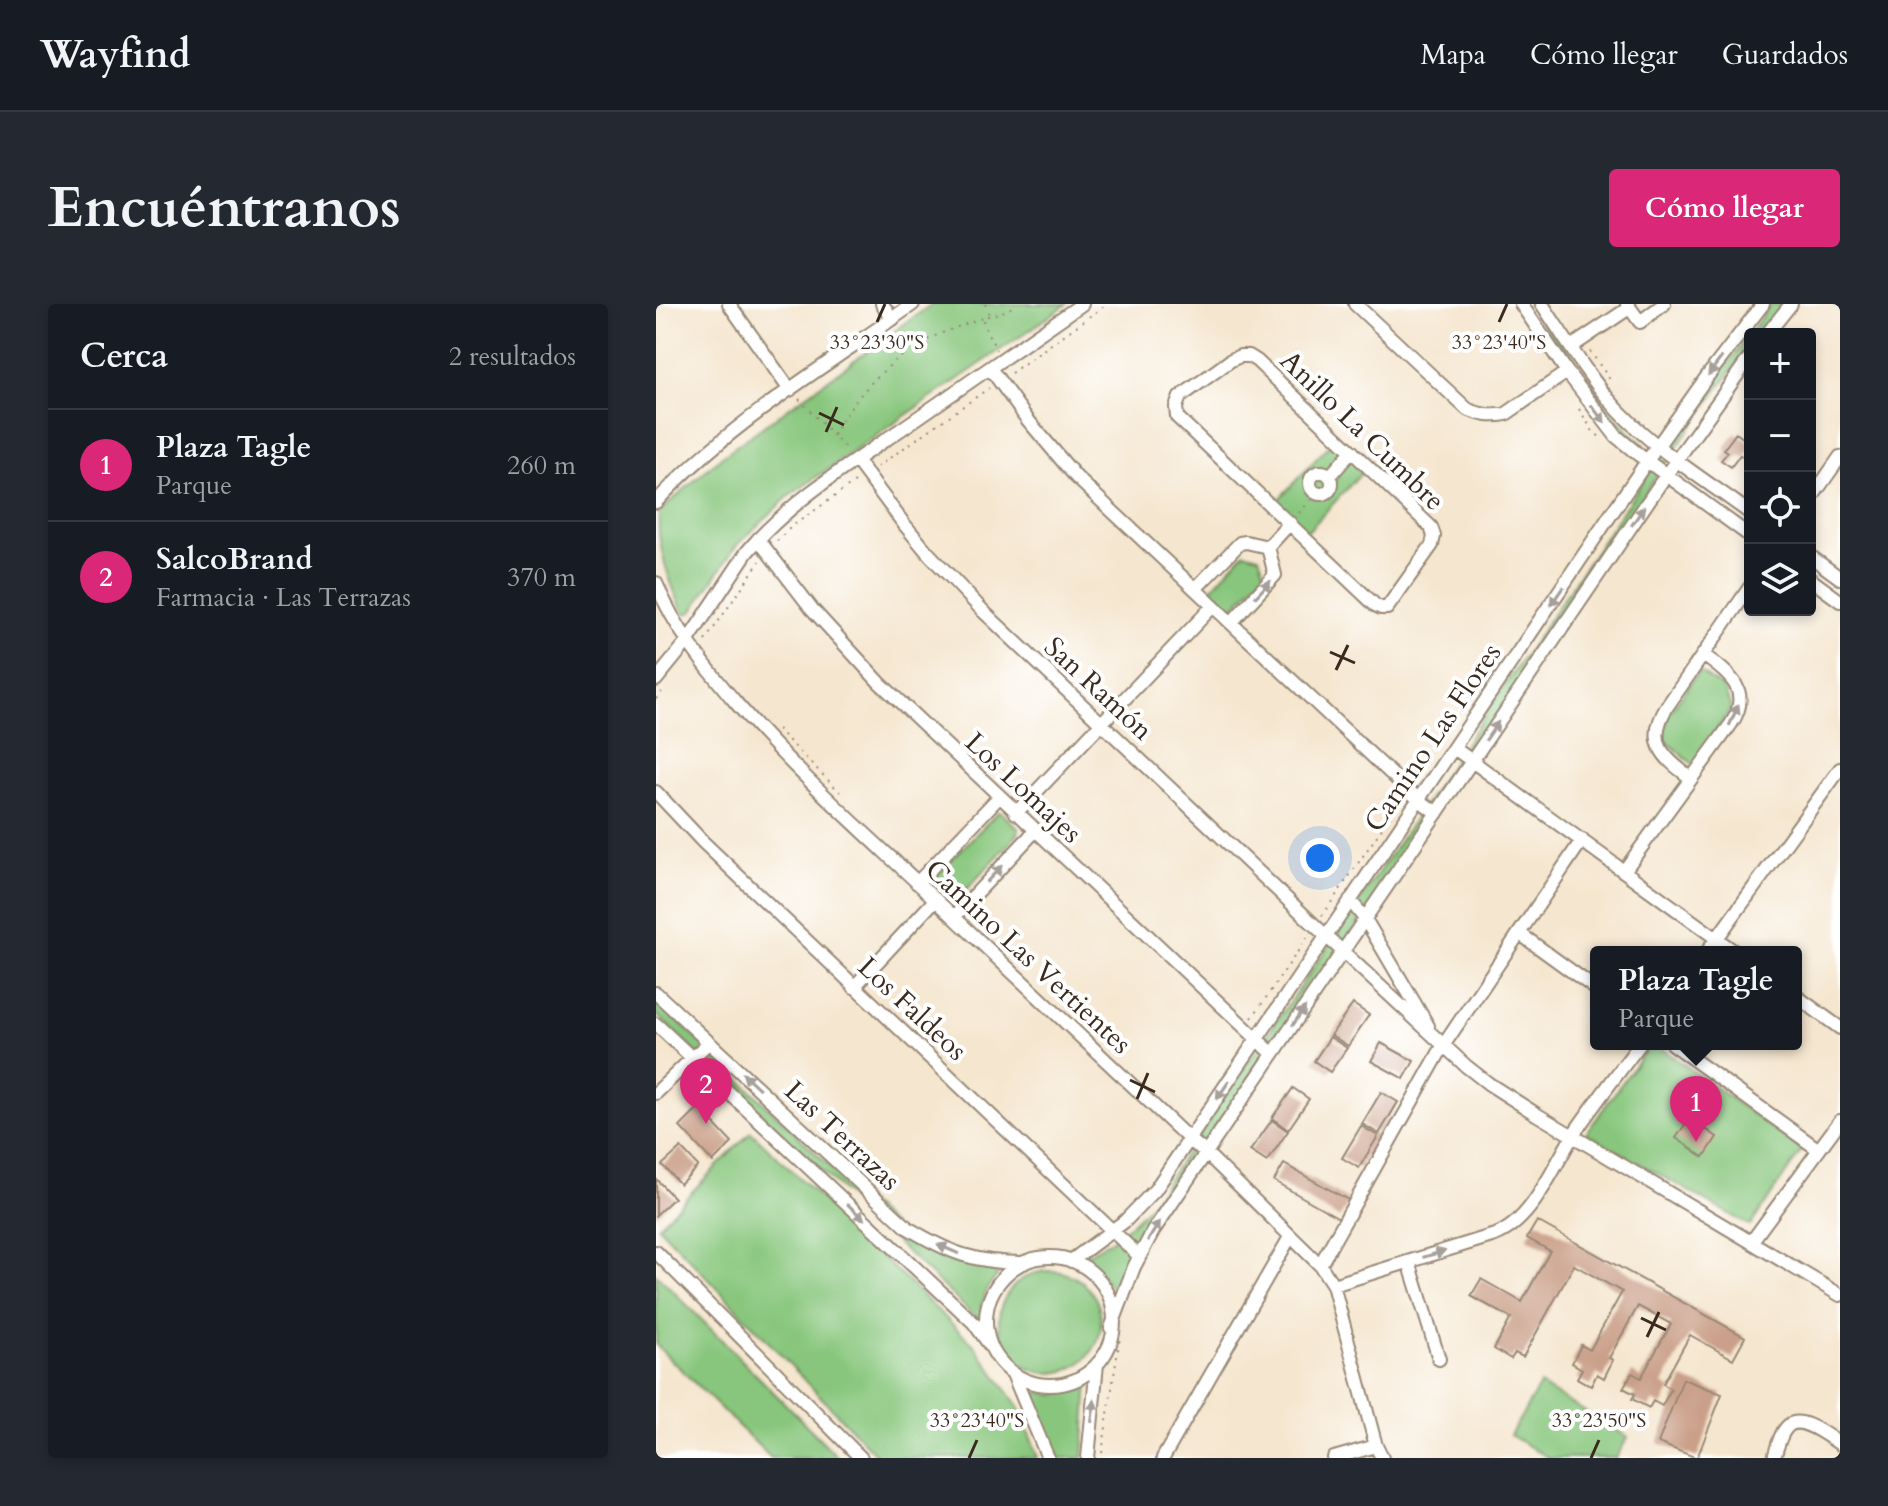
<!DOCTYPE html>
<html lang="es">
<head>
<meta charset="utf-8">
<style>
  :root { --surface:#171b24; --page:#242831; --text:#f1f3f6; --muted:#9ea1a6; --line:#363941; --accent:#db2777 }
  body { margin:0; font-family:Cardo,serif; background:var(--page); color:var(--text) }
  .controls { position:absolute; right:24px; top:24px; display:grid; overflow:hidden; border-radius:8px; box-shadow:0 4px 12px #0003 }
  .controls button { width:72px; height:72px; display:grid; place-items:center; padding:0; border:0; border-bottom:2px solid var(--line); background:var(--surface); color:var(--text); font:40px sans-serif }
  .you { position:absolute; left:664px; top:554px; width:28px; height:28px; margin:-20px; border:6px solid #fff; border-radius:50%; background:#1a73e8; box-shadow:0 0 0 12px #1a73e833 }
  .badge { display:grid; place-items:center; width:52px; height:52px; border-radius:50%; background:var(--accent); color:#fff; font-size:26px; font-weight:700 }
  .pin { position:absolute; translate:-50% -66px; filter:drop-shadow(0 2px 4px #0008) }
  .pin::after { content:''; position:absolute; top:42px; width:28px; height:24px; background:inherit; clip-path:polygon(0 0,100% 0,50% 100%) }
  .popup { position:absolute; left:934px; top:642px; width:212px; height:104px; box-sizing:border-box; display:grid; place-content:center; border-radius:8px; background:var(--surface); filter:drop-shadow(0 2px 6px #0005); font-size:26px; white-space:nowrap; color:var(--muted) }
  .popup b { font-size:30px; color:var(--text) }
  .popup::after { content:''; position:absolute; left:50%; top:100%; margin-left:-16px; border:16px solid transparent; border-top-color:var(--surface) }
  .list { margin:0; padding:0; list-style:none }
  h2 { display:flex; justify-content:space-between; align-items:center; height:104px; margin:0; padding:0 32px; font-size:34px }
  h2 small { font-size:26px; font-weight:400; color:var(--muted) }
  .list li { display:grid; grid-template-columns:52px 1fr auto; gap:24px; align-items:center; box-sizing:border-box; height:112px; padding:0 32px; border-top:2px solid var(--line) }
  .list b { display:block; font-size:30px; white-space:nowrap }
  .list p { margin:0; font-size:26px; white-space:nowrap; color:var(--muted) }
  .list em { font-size:26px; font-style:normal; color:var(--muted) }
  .icon { flex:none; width:44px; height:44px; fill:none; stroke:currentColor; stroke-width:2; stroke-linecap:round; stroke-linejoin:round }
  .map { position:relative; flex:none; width:1184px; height:1154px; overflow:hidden; border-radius:8px }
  header { display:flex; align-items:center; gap:48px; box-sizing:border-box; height:112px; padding:0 40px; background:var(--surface); border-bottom:2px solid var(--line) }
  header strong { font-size:38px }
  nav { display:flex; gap:44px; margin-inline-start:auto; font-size:28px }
  .intro { display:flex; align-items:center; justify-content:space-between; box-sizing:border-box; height:192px; padding:0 48px }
  h1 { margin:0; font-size:56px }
  .button { padding:20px 36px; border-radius:8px; background:var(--accent); color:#fff; font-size:28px; font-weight:700 }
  main { display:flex; gap:48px; padding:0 48px }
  aside { flex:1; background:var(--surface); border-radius:8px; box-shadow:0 4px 12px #0003 }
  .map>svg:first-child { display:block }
  .green { fill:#87c67c; stroke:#61784d; stroke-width:2 }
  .building { fill:#cba08a }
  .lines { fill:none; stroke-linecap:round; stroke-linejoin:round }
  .minor-casing { stroke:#988876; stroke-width:16 }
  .path { stroke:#988876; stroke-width:2; stroke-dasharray:2 6; stroke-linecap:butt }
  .minor { stroke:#fff; stroke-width:12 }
  .oneway { fill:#a79f9a }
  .ticks { fill:none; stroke:#3b2a1e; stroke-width:3 }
  .labels { text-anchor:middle; stroke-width:8; stroke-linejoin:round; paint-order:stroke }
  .street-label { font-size:28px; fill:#3b2a1e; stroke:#fff }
  .ticks-label { font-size:20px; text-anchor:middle; fill:#3b2a1e; stroke:#fff; stroke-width:8; stroke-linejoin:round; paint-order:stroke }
</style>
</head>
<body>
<header>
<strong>Wayfind</strong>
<nav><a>Mapa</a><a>Cómo llegar</a><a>Guardados</a></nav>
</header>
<div class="intro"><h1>Encuéntranos</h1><a class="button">Cómo llegar</a></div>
<main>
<aside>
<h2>Cerca<small>2 resultados</small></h2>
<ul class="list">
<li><span class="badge">1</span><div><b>Plaza Tagle</b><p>Parque</p></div><em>260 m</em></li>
<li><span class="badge">2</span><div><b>SalcoBrand</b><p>Farmacia · Las Terrazas</p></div><em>370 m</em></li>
</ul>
</aside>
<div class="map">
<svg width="1184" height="1154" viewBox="0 0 1184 1154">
  <rect width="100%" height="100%" fill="#fff"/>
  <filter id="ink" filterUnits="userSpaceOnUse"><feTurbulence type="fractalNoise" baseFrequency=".0125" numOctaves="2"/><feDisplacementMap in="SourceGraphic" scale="16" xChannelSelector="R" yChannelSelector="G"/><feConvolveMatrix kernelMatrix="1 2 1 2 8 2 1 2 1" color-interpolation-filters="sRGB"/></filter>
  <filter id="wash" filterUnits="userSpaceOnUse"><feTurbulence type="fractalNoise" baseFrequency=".006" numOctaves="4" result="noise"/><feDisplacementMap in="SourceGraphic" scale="32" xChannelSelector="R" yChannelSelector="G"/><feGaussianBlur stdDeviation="1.8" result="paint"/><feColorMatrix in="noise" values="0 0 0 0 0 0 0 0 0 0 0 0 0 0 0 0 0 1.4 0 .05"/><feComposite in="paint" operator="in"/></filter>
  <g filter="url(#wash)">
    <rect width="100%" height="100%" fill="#f5e6cf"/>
    <path class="green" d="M276 0H411L133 192 80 242 35 309H28C14 280 0 241 3 208L65 153Z
      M872 0H880L957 111 971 126 988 141 984 146 963 126 950 110Z
      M1115 0H1128L1103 30H1094V41L996 178 690 637 510 894 473 955 461 983H455L441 966 426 958V953C455 938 471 926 494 901L695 609 991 171Z
      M678 136 709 165 652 227 620 198Z
      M588 248 603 252 609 269 576 305 554 286Z
      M1043 367 1068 385 1075 404 1038 461 1008 435 1011 412Z
      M342 508H345L363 525 362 530 301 596H296L277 578 278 573Z
      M0 698 55 748 243 929 274 947 298 958 345 967C332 982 326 992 324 1012L319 1013 0 710Z
      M994 740H999L1146 846 1094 922 930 829Z
      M95 828 319 1042 364 1105 382 1154H223L2 922Z
      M343 1018a51 51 0 1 1 102 0a51 51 0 1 1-102 0Z
      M0 970 183 1154H115L0 1041Z
      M432 1078 427 1154H398L372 1086 398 1091Z
      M884 1081 972 1133 960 1154H893L854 1131Z"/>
    <g id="blocks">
      <path class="building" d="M1080 129 1094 139V146L1088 154 1084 151 1075 163 1065 156 1072 148 1068 145Z
        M697 700 713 711 692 742 675 731Z
        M674 733 691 744 674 768 658 757Z
        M725 739 758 757 748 775 715 757Z
        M637 784 653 795 632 826 616 814Z
        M725 788 742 798 723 830 706 820Z
        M43 804 76 839 57 858 24 823Z
        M1034 814 1061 833 1048 853 1020 834Z
        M616 816 632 827 611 858 594 847Z
        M705 822 722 832 703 864 686 854Z
        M25 844 42 862 24 880 6 861Z
        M628 860 694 897 683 914 618 877Z
        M0 875 18 894 0 911Z
        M881 917 1089 1033 1077 1055 1034 1031 1007 1080 1015 1085 1006 1102 997 1097 993 1104 976 1095 979 1090 967 1084 976 1069 985 1074 1015 1020 982 1002 953 1054 957 1056 948 1074 941 1070 935 1082 921 1074 926 1065 916 1059 925 1041 934 1046 966 988 918 961 867 1053 859 1049 855 1055 838 1045 855 1014 815 992 825 975 866 998 894 947 871 934Z
        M1027 1075 1066 1090 1041 1154 1002 1139Z"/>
    </g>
  </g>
  <g filter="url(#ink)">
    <use href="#blocks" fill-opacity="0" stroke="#988876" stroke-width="2"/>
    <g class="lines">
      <g class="minor-casing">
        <path id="minor" d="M73 0 134 86
          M226 0 237 15
          M699 0 811 105C825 111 835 113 850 110L911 68
          M865 0 911 68 960 132 983 151 1094 232
          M886 0C910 36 933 74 962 106 1000 146 1049 176 1094 209
          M971 0 984 18 1008 0
          M1111 30 1135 0
          M915 43 973 4
          M584 52H593L601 57 775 223 778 232 776 241 731 304H725L719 301 521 113 520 103 524 93 575 56Z
          M334 64 371 115 420 173 763 496 781 509
          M200 156 248 220 272 249 328 308 670 632 810 762 833 780 880 810 1184 991
          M654 179a11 11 0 1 1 22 0a11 11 0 1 1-22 0Z
          M674 172 696 147
          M1154 196 1184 153
          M0 198C74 118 169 63 257 0
          M102 235 156 305 224 379 617 750
          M612 243 634 219
          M1154 252 1184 274
          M1154 275 1184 297
          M0 279C19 325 49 362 81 400 137 465 200 521 263 580 353 665 443 750 533 835L550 849 664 961 677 981 720 1142 726 1154
          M539 285 584 239 590 238 612 243
          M575 319 619 271 612 243
          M0 376 31 338 91 248C132 199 191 162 244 126 305 84 365 42 426 0
          M798 444 1079 648
          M1035 474C1006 453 989 437 1012 401L1094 283
          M0 488 47 538 92 581 483 952
          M360 509 557 302
          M968 567 1075 420C1097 387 1073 369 1047 351
          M261 579 343 493
          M694 596 709 615 772 722
          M298 613 379 527
          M863 629 940 685
          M1051 648 1184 465
          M198 683 279 596
          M0 689 252 924C293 949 319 959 368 959
          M1140 692 1184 724
          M0 720 318 1019 336 1044
          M1016 740 1163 846
          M0 789 53 738
          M1096 937 1184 817
          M0 948 205 1154
          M330 1017a64 64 0 1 1 128 0a64 64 0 1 1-128 0Z
          M415 957 469 917 499 886 991 157 1050 74 1107 0
          M753 958 783 1055
          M664 961 787 742 926 536
          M677 981 839 931C878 917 899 858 921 825 941 796 963 768 984 740
          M455 1024 478 963 497 927 1010 171 1094 53
          M357 1070 392 1154
          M432 1154 441 1060
          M507 1154 634 933
          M678 1154 720 1142
          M1118 1154C1121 1144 1124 1130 1131 1123 1143 1109 1171 1132 1184 1140"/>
      </g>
      <path class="path" d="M329 0 333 10
        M327 16C329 27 336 35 340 46
        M934 47 955 77
        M355 69 451 0
        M143 95 191 146
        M923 105 936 126 946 135
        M177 131C201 87 243 45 291 27 304 22 318 17 332 12 344 8 349 9 360 0
        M221 163 333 84
        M643 209 661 189
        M121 237 135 223 199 178
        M49 337 104 257
        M0 395 6 388
        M121 425 184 488
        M666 612 746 495
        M596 714 651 634
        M446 1149 464 1033"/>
      <use href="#minor" class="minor"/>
    </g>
    <defs><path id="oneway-solid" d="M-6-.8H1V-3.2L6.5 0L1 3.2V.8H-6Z" transform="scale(2)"/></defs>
    <g class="oneway">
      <use href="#oneway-solid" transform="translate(1059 62) rotate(127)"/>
      <use href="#oneway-solid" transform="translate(942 110) rotate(53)"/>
      <use href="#oneway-solid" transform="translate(982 212) rotate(-56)"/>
      <use href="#oneway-solid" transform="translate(607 285) rotate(-47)"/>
      <use href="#oneway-solid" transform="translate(901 292) rotate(124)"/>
      <use href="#oneway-solid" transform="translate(1078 411) rotate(-66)"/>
      <use href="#oneway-solid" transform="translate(836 427) rotate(-56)"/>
      <use href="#oneway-solid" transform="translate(338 570) rotate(-47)"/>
      <use href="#oneway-solid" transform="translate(643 712) rotate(-56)"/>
      <use href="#oneway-solid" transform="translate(95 777) rotate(-137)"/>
      <use href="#oneway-solid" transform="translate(567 786) rotate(124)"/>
      <use href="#oneway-solid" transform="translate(200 908) rotate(43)"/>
      <use href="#oneway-solid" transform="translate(498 927) rotate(-58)"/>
      <use href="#oneway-solid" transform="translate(292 945) rotate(-156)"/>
      <use href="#oneway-solid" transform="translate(778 950) rotate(-17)"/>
      <use href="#oneway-solid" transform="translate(437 1107) rotate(-83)"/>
    </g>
  </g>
  <path class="ticks" d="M221 18 229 0M843 18 851 0M163 109 188 121M170 128 181 103M674 348 699 359M680 366 692 341M474 776 499 788M481 795 492 769M985 1014 1010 1026M991 1033 1003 1008M313 1154 321 1136M935 1154 943 1136"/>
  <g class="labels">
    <g class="street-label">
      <text transform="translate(707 126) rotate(44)" y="10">Anillo La Cumbre</text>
      <text transform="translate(443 384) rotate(43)" y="10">San Ramón</text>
      <text transform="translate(776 433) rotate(-56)" y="10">Camino Las Flores</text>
      <text transform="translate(368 483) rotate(43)" y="10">Los Lomajes</text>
      <text transform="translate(373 652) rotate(43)" y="10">Camino Las Vertientes</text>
      <text transform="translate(257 704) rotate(43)" y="10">Los Faldeos</text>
      <text transform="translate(187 831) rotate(43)" y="10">Las Terrazas</text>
    </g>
  </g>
  <g class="ticks-label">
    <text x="221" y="45">33°23'30"S</text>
    <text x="843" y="45">33°23'40"S</text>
    <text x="321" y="1123">33°23'40"S</text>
    <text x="943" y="1123">33°23'50"S</text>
  </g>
</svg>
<div class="controls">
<button>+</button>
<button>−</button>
<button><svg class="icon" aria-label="locate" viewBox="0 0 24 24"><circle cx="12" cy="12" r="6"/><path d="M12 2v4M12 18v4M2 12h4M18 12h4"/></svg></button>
<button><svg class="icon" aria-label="layers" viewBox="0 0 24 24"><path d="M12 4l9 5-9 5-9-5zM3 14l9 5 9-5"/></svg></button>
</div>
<div class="you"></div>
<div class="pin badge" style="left:1040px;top:838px">1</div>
<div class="popup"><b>Plaza Tagle</b>Parque</div>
<div class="pin badge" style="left:50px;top:820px">2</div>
</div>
</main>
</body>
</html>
